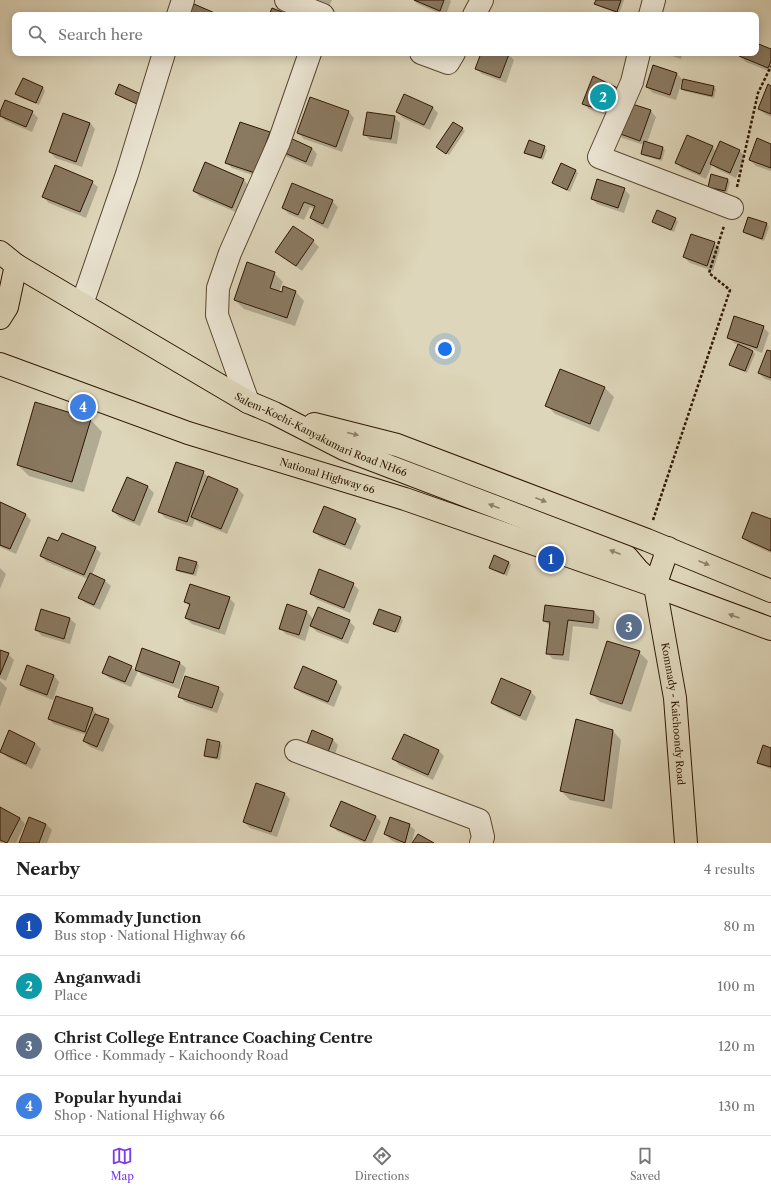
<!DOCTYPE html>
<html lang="en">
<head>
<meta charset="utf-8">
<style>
  :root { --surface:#fff; --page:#f2f2f2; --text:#222; --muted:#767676; --line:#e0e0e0; --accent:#7c3aed }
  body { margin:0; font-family:"Libre Caslon Text",serif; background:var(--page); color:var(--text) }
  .you { position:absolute; left:445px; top:349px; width:14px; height:14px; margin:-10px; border:3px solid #fff; border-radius:50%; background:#1a73e8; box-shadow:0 0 0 6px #1a73e833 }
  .badge { display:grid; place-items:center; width:26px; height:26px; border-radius:50%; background:var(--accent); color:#fff; font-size:13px; font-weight:700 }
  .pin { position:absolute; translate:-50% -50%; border:2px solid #fff; box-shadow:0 1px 4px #0006 }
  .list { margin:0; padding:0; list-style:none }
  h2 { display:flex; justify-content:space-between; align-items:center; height:52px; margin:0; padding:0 16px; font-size:17px }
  h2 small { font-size:13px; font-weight:400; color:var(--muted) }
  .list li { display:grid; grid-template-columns:26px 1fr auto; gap:12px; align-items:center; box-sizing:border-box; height:60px; padding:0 16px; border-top:1px solid var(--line) }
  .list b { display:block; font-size:15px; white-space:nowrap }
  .list p { margin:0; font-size:13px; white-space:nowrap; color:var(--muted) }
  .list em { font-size:13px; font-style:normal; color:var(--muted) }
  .icon { flex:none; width:22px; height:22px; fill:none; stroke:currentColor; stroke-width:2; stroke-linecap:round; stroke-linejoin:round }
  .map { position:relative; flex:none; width:771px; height:843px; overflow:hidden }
  .search { position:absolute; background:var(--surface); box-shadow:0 2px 10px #0003; left:12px; right:12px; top:12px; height:44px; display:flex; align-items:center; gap:10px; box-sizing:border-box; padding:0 14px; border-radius:8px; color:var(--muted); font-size:15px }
  .sheet { height:292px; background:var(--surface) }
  nav { display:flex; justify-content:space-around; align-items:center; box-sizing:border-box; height:56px; border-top:1px solid var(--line); background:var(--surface); font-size:11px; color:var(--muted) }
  nav a { display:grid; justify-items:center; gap:2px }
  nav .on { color:var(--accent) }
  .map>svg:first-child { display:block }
  .shadow { fill:#0003 }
  .building { fill:#8a7a62; stroke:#2e1602 }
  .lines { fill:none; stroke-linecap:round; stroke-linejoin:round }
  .minor-casing { stroke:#5a4630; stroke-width:24 }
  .major-casing { stroke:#2e1602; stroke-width:24 }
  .highway-casing { stroke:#2e1602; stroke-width:24 }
  .path { stroke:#2e1602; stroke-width:2.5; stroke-dasharray:3 2; stroke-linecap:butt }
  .minor { stroke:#eae4d2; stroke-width:22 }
  .major { stroke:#ded6ba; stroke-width:22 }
  .highway { stroke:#ded6ba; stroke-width:22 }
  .oneway { fill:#8f8067 }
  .labels { text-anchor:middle; stroke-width:3; stroke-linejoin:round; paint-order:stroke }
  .street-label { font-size:10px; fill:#2e1602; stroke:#eae4d2 }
</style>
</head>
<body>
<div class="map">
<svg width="771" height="843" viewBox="0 0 771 843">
  <rect width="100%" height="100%" fill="#ded6ba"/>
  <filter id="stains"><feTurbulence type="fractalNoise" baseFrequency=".005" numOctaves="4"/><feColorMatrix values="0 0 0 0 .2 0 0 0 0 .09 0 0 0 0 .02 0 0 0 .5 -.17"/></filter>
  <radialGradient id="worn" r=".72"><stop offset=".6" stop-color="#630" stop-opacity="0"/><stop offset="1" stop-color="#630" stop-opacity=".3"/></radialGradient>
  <path class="shadow" d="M291 0H332L325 15Z
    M413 0H450L451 1 446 15H443L418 4Z
    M597 0H624L619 14 598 6 595 4Z
    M756 44 771 50V72L746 62 740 56 741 53H756Z
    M482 53H504L509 55 514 60 506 83 482 74 476 69Z
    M663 53H683L681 59Z
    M677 74 683 80 713 87 716 89 714 98 684 91 682 88 683 82 682 81 676 100 653 93 647 87Z
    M120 86 140 106 119 96 116 94Z
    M771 87V117L765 114 759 109Z
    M43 88 45 91 39 105 19 97 17 94Z
    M583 103H628L651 111 656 117 647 143 663 148 665 150 662 161 645 156 642 154 644 145 622 138 616 132 620 120 589 109Z
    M432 107 438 113 430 130 403 118 397 112Z
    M32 112 38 118 32 132 6 121 0 116Z
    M349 112 354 118 342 152 304 139 298 133Z
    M394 117 400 123 397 144 370 140 364 134Z
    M90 123 95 129 82 167 55 158 50 152Z
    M462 129 465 131 449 155 440 149Z
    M269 133 275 139 261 178 232 168 227 163Z
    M771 145V171L756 166 750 160Z
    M544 147 547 150 543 160 528 155 525 152Z
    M712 147 717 152 739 151 745 156 736 178 717 169 712 165 706 179 682 168 676 162Z
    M312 148 317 154 312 167 287 157 281 151Z
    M205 164 244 180 249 186 238 213 200 197 194 191Z
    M561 165 576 171 578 173 570 192 556 185 553 183Z
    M728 180 730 182 727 193 711 189 709 186Z
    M92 182 98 187 86 218 49 203 43 197Z
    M293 184 332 201 338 207 328 229 317 224 311 218 315 209 310 207 304 220 289 214 283 208Z
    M624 189 630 195 624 213 597 204 592 198Z
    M748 218 767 224 769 227 764 241 746 234 744 232Z
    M675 219 678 221 674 232 656 224 653 222Z
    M313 241 319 247 302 271 282 257 277 252Z
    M714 243 720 249 713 271 690 263 684 257Z
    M274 273 283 282 279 292H296L304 301 295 326 244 309 235 300Z
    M763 327 769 333 762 353 750 348 755 354 747 373 733 367 730 365 738 345 734 343 728 337Z
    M771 352V381L765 379 759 373Z
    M561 370 605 388 614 397 599 432 555 414 547 406Z
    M91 420 102 432 84 492 29 476 18 465Z
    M203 472 208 477 238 489 244 495 227 534 198 522 195 519 192 527 165 518 160 512Z
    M127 478 148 487 154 493 140 526 119 517 113 511Z
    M0 503 25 514 31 520 16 554 0 547Z
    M355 520 361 526 351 550 320 537 314 531Z
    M771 520V553L749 543 743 538Z
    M59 543 95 548 101 553 92 575 105 581 111 586 100 610 85 603 80 597 88 579 47 562 41 556Z
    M196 563 199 565 196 576 179 572 177 570Z
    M509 563 511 565 507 576 493 570 490 568Z
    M0 568 6 574 0 589Z
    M353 584 359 590 350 613 316 599 311 593Z
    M229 598 235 604 225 635 192 624 186 618 190 607 186 602Z
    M288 606 307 612 314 620 349 621 355 627 348 644 317 632 310 625 305 641 286 634 280 628Z
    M546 606 594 612 600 618 598 629 573 626 569 661 553 659 547 653 550 626 544 621Z
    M42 610 70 619 76 624 70 644 42 636 36 630Z
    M400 618 403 620 398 633 377 626 375 623Z
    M143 649 180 663 186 668 179 689 142 675 138 671 131 687 109 678 103 672 131 667 135 671Z
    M0 651 8 654 14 660 6 681 0 678Z
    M639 652 648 661 631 712 600 702 591 693Z
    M54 676 59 682 53 700 27 690 21 685Z
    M0 681 7 688 0 707Z
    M336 681 342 687 334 707 301 693 295 688Z
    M218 688 224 694 217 713 185 702 179 696Z
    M530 691 536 697 526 721 498 708 492 703Z
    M93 709 98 716 108 720 114 726 103 752 90 747 84 741 87 735 54 724 49 719Z
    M613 731 621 740 612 809 570 800 561 791Z
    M10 732 35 743 41 749 32 769 7 757 1 751Z
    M333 740 338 745 332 763 312 755Z
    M219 743 222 745 220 760 208 758 205 755Z
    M771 749V769L761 765 758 763Z
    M438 750 444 756 433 780 399 765 394 759Z
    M284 793 290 799 277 837 250 828 244 822Z
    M0 808 20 818 25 824 16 843 0 842Z
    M376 817 381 822 372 843H364L337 831 332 825Z
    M30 818 46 824 52 830 47 843H20Z
    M409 825 415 830 412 843H397L391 840 385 834Z"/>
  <path class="building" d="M414 0H444L440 11Z
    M596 0H621L617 12 594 4Z
    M194 4 217 14V15H189Z
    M272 8 290 15H269Z
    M756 43 771 49V61L768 68 739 56 740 53H756Z
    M481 53 509 54 500 78 475 69Z
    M653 65 677 73 670 95 646 87Z
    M593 76 624 91 616 115 582 104Z
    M23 78 43 87 36 103 15 94Z
    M683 79 714 86 712 96 681 89Z
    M119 84 141 94 137 104 115 94Z
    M768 84 771 86V114L758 109Z
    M404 94 433 107 424 125 396 112Z
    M310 97 349 111 336 147 297 133Z
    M5 100 33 111 26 127 0 116V112Z
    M626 102 651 110 640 141 615 132Z
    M367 112 395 116 391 139 363 135Z
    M63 113 90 123 76 162 49 152Z
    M240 122 270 132 255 173 225 163Z
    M453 122 463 128 446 154 436 147Z
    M687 135 713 146 700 174 675 163Z
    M286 136 312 148 306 162 280 151Z
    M757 138 771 144V168L749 160Z
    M529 140 545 146 541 158 524 153Z
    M644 141 663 147 660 159 641 154Z
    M720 141 740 150 730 173 710 164Z
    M205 162 244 179 232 208 193 191Z
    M561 163 576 170 567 190 552 183Z
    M55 165 93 181 80 212 42 197Z
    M711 174 728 179 725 191 708 187Z
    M597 179 625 188 618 208 591 199Z
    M292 183 333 200 323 224 310 218 315 206 304 202 298 215 282 208Z
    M657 210 676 218 671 230 652 222Z
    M748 217 767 223 762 239 743 232Z
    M293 226 314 240 296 266 275 252Z
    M691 234 715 242 707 266 683 257Z
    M247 262 275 272 270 288 282 292 283 286 296 291 287 318 234 300Z
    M734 316 764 326 757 348 727 338Z
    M738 344 753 351 745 371 729 365Z
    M767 350 771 351V378L758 373Z
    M560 369 605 387 590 424 545 406Z
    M35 402 91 419 72 482 17 465Z
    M176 462 204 471 187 522 158 512Z
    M208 476 238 489 221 529 191 517Z
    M127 477 148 486 134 521 112 511Z
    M0 502 26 514 10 549 0 545Z
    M324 506 356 519 345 545 313 532Z
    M752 512 771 519V551L742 538Z
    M62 533 96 547 84 575 40 556 48 537 58 541Z
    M494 555 509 562 504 574 489 568Z
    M179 557 197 562 193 574 176 570Z
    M319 569 354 583 344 608 310 594Z
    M90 573 105 580 94 605 78 598Z
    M190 584 230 597 219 629 185 618 190 604 184 602Z
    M287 604 307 611 299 635 279 629Z
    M545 605 594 611 593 623 568 620 563 655 546 654 550 622 543 621Z
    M318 607 350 620 342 639 310 626Z
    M41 609 70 618 64 639 35 630Z
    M379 609 401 617 395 632 373 624Z
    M607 641 640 651 622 704 590 694Z
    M142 648 180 662 173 683 135 670Z
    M0 650 9 653 0 675Z
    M109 656 132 666 125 682 102 673Z
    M27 665 54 675 47 695 20 685Z
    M303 666 337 681 328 702 294 688Z
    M185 676 219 687 212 708 178 697Z
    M501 678 531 691 520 716 491 703Z
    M56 696 93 708 85 732 48 719Z
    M95 714 109 719 97 747 83 741Z
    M576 719 613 730 604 801 560 791Z
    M9 730 35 743 26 764 0 752Z
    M312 730 333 739 326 757 305 749Z
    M404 734 439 750 428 775 392 759Z
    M207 739 220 742 217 758 204 756Z
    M763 745 771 748V767L757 763Z
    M256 783 285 793 271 832 243 822Z
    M341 801 376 816 365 841 330 826Z
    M0 807 20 818 7 843 0 840Z
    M29 817 46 824 39 843H19Z
    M390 817 410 824 405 843 384 834Z
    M418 834 434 843H412Z"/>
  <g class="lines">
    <g class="minor-casing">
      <path id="minor" d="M286 0 323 15
        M178 15 183 0
        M474 15 482 0
        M650 15 654 0
        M421 53 448 63 454 53
        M639 53 632 82 599 157 732 208
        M82 304 127 174 164 53
        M248 402 217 315 218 288 230 253 279 142 310 53
        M296 751 479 820 483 837 481 843"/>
    </g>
    <g class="major-casing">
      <g id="major">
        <path id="s1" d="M0 364 188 433 405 499 655 586 675 698 686 843"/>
      </g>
    </g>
    <g class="highway-casing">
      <g id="highway">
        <path id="s2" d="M0 252 16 265 248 402 274 413 344 449 627 557 638 570 655 586 771 629"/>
        <path d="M0 318 7 307 16 265"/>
        <path d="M314 424 397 445 647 540 771 591"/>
        <path d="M655 586 668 548"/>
      </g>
    </g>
    <path class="path" d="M737 187 758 93 771 66
      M653 520 730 290 709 273 724 226"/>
    <use href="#minor" class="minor"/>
    <use href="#major" class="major"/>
    <use href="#highway" class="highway"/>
  </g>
  <defs><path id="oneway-solid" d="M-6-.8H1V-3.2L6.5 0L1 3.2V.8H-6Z"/></defs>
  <g class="oneway">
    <use href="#oneway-solid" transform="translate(353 434) rotate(14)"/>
    <use href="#oneway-solid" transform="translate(541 500) rotate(21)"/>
    <use href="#oneway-solid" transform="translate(494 506) rotate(-159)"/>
    <use href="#oneway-solid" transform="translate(615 552) rotate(-159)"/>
    <use href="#oneway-solid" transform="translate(704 563) rotate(23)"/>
    <use href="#oneway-solid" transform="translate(734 616) rotate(-160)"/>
  </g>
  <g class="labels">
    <g class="street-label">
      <text dy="4" stroke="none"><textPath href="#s2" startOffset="370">Salem-Kochi-Kanyakumari Road NH66</textPath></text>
      <text dy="4" stroke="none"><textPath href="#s1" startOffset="346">National Highway 66</textPath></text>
      <text dy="4" stroke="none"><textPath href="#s1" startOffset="821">Kommady - Kaichoondy Road</textPath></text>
    </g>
  </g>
  <rect width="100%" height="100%" filter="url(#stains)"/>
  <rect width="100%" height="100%" fill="url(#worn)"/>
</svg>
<div class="you"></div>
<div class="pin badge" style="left:551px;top:559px;background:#1a4fb4">1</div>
<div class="pin badge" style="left:603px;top:97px;background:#0f9aa8">2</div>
<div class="pin badge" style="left:629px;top:627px;background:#5c6f8a">3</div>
<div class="pin badge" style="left:83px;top:407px;background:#3f7fe0">4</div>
<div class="search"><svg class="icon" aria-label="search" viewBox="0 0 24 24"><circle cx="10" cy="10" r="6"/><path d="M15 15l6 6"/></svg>Search here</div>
</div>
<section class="sheet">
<h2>Nearby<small>4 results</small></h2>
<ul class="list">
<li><span class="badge" style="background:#1a4fb4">1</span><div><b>Kommady Junction</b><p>Bus stop · National Highway 66</p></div><em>80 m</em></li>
<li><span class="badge" style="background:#0f9aa8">2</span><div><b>Anganwadi</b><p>Place</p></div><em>100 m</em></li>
<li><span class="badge" style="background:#5c6f8a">3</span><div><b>Christ College Entrance Coaching Centre</b><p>Office · Kommady - Kaichoondy Road</p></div><em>120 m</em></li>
<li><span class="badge" style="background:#3f7fe0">4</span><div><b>Popular hyundai</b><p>Shop · National Highway 66</p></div><em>130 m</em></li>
</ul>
</section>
<nav>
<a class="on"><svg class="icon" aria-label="map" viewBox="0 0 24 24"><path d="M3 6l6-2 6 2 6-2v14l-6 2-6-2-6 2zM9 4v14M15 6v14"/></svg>Map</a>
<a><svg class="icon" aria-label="directions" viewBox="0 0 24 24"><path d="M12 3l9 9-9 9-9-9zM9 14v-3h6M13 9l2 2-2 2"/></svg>Directions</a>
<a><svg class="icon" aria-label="saved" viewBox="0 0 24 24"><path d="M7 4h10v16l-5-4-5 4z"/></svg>Saved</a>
</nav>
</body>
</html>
